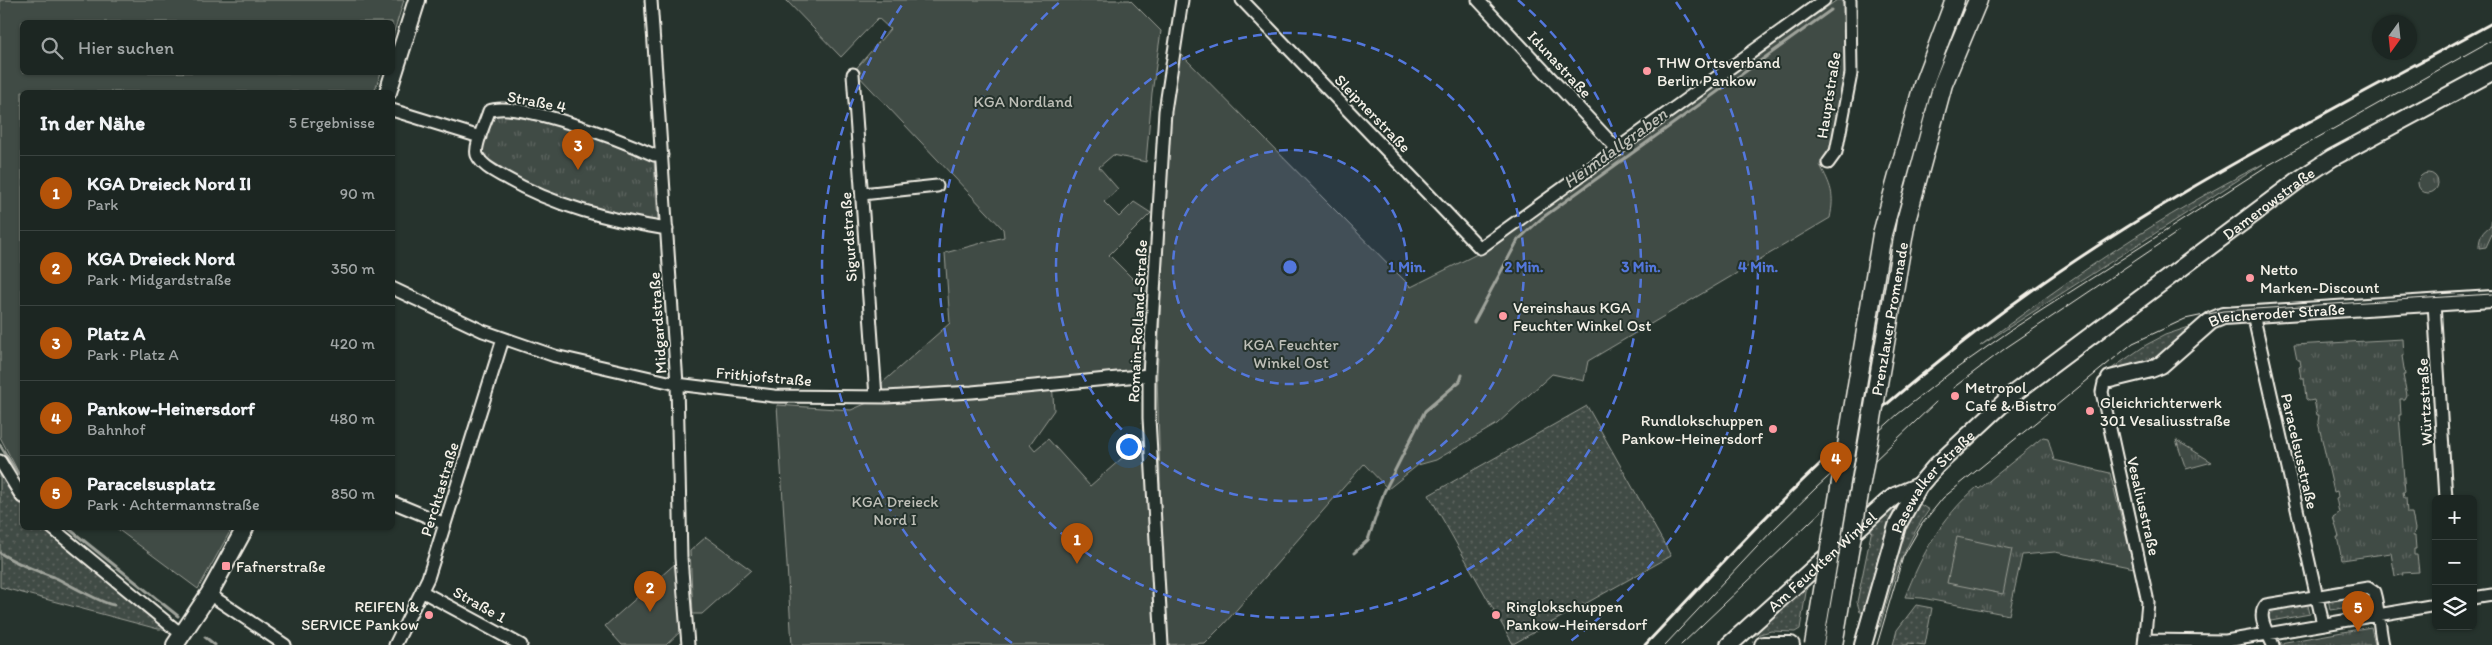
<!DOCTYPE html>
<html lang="de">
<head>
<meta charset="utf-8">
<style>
  :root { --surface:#1c2622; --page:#252e2a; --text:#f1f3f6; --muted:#a0a5a5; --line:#3a4340; --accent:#b45309 }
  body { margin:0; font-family:Itim,sans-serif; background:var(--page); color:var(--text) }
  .controls { position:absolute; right:15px; bottom:15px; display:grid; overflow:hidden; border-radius:8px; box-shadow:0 1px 4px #0004 }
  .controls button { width:45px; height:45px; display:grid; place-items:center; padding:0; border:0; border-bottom:1px solid var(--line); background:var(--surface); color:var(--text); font:25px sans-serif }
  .compass { position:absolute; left:2372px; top:15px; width:45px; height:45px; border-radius:50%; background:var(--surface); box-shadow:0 1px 4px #0004; rotate:195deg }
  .you { position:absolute; left:1128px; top:446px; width:18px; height:18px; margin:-12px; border:4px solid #fff; border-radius:50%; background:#1a73e8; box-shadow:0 0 0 8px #1a73e833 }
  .badge { display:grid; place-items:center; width:32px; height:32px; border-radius:50%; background:var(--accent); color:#fff; font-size:16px; font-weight:700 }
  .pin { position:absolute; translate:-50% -41px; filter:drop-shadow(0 1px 2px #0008) }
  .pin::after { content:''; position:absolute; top:26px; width:18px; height:15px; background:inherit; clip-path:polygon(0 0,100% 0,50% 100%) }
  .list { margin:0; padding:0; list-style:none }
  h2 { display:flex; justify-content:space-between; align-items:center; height:65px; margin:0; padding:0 20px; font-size:21px }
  h2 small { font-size:16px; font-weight:400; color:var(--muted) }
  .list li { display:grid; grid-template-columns:32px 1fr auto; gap:15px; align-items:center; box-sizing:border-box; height:75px; padding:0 20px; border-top:1px solid var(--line) }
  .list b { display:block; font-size:19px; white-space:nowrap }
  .list p { margin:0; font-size:16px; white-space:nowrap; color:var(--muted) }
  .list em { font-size:16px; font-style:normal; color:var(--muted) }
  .icon { flex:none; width:28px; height:28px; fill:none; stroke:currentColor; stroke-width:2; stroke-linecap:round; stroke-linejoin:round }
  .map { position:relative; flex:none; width:2492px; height:645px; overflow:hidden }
  .search { position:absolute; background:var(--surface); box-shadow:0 1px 4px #0004; left:20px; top:20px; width:375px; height:55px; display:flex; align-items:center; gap:12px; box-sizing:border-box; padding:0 18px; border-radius:8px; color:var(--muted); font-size:19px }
  .panel { position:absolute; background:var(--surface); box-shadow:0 1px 4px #0004; left:20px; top:90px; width:375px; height:440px; border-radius:8px }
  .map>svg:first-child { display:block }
  .grass { fill:url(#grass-dots); stroke:#9a9e96 }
  .park { fill:url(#park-tufts); stroke:#9a9e96 }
  .garden { fill:#414b45; stroke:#9a9e96 }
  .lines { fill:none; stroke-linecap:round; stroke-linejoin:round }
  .stream { stroke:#9fa39b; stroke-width:3 }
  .street-casing { stroke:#f4f1e8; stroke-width:15 }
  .secondary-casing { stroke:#f4f1e8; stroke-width:20 }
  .primary-casing { stroke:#f4f1e8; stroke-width:21 }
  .street { stroke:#26332d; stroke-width:11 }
  .secondary { stroke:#26332d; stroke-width:16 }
  .primary { stroke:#26332d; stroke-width:18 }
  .tram { stroke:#f4f1e8; stroke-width:1 }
  .rail { stroke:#f4f1e8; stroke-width:3 }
  .primary-bridge-casing { stroke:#f4f1e8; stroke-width:21; stroke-linecap:butt }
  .primary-bridge { stroke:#26332d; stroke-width:18 }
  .ring { fill:none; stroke:#5377dc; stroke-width:2.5; stroke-dasharray:9 6 }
  .poi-dot { fill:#ff9aa2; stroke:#26332d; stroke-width:2 }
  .labels { text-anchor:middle; stroke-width:4; stroke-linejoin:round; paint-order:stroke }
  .poi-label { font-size:16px; fill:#f4f1e8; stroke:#26332d; text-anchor:start }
  .street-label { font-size:16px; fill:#f4f1e8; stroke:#26332d }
  .park-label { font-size:16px; fill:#bebfb7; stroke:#26332d }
  .water-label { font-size:18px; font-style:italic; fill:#bcbdb5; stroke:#26332d }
  .centre { fill:#5377dc; stroke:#26332d; stroke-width:2.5 }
  .ring-label { font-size:15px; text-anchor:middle; font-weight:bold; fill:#5377dc; stroke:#26332d; stroke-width:4; stroke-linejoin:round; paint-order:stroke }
</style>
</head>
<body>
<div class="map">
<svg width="2492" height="645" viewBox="0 0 2492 645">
  <defs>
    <pattern id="grass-dots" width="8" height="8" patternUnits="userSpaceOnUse" patternTransform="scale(1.25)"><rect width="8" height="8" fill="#414b45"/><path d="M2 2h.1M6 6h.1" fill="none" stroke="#5d6560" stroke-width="1.8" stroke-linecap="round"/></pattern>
    <pattern id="park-tufts" width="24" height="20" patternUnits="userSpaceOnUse" patternTransform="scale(1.25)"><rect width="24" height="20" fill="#414b45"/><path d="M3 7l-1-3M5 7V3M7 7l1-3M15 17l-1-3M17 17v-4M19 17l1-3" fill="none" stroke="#5d6560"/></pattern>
  </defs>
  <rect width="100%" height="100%" fill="#26332d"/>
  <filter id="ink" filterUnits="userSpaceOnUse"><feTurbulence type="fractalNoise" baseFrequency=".02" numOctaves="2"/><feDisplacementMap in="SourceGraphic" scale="10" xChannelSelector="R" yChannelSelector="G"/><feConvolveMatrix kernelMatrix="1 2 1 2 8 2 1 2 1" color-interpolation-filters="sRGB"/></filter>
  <g filter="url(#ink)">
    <path class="grass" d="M2263 164 1980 346C2070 278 2163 214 2263 164Z
      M2198 324 2167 353 2144 368 2101 376 2146 345 2165 335Z
      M1587 406 1671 556 1513 644 1429 495Z
      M0 472 22 505V528H45L169 629H158L0 587Z
      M1918 503 1929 510C1903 546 1891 584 1880 627L1877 626 1902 536Z
      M1895 505 1897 509 1880 554 1866 607 1863 612H1860L1857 602 1873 524Z
      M1805 585 1807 586 1800 629 1795 632 1771 631 1752 636Z
      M2368 593 2372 602 2370 604 2330 610 2328 598Z
      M2307 601 2310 614 2271 621 2268 620V610Z
      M1916 605 1932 608 1925 645 1908 643V645H1893L1897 630Z"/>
    <path class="park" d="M493 114C550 120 602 138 654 161L658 223C595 211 534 192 480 156Z
      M2418 183a10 10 0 1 1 20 0a10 10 0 1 1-20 0Z
      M2492 214V234L2486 247 2479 248C2479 238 2482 231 2491 226Z
      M2403 339 2404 356H2402L2405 375H2403L2407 395 2405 399H2400L2401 415H2399L2405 492H2403L2404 498H2406L2407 513H2412L2415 529 2413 536H2415L2416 549H2414V555H2417L2419 572 2402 573 2403 575 2395 576 2391 553 2342 560 2337 537H2339L2333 517 2339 513 2336 498 2338 497 2337 491 2334 492 2318 422 2319 415H2317L2314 400 2309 401 2306 399 2304 378H2301L2299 367 2301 366 2300 360H2297L2294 345Z
      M2043 437 2048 438 2054 460 2110 473 2134 568 2055 552 2022 555 2009 615 1922 598 1905 597C1922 554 1941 518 1977 487L1979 489Z
      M2176 440 2212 462 2186 469Z
      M2371 627 2375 645H2281L2280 643Z"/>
    <path class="garden" d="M0 0H404L393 35 392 22H22V72L381 73 374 92H22V479L0 437Z
      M786 0H1130L1161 31 1152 93 1146 162 1113 155 1099 167 1118 189 1104 202 1119 217 1134 202 1151 213 1109 255 1148 294 1147 367 1139 371 1052 382 1054 410 1030 444 1035 450 1048 439 1090 486 1144 439 1159 645H792L777 405 851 410 879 398 882 383 950 323 945 253 1004 237 1003 229 854 71 890 29 878 18 841 57Z
      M1837 0H1841L1847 13 1848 48 1842 104 1834 140 1820 165C1831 186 1835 194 1830 218L1588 361 1584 381 1552 374 1497 424 1436 460 1418 465 1388 489 1364 464 1224 624 1205 643 1165 645 1157 376 1170 118 1180 53 1411 287 1483 251Z
      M116 528H232L198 589Z
      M706 537 751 570 702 614H693L690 551Z
      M1957 537 2012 549 2003 594 1947 583Z
      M677 562 681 631 666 645H622L605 626Z"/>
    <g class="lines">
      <path class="stream" d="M1474 322 1518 240 1542 218 1831 10
        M0 445 18 474
        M68 528 178 616
        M0 553C17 564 35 570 54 577 67 583 104 605 114 605
        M1354 553 1368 540 1384 492 1425 411 1460 381 1462 375
        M205 637 215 645"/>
      <g class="street-casing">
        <path id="street" d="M651 0 677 384 681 558 688 645
          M1242 0 1480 248 1824 0
          M1478 0 1618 150
          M853 74 876 397
          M392 110 480 137
          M662 155H654C626 142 516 99 489 111 486 121 474 146 477 155 482 166 495 172 504 177 554 206 610 220 667 229
          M1828 163 1836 152 1851 74 1850 0
          M862 194 937 186
          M392 288 483 331 555 356 677 384 774 396 886 397 972 392 1149 375
          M2434 303 2446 499
          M2253 314 2323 624
          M2110 379 2104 383 2102 392 2148 602 2144 645
          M0 461 22 497
          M392 502 445 524
          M52 528 175 629 184 632
          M423 592 521 645
          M209 594 285 645
          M2473 598 2492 595
          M2145 640 2226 641 2436 605
          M395 645 428 578 503 339
          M1162 645 1149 418V375L1165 111 1182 0
          M2273 645C2268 633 2256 616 2266 605L2368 588 2374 592C2379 609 2379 627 2383 645"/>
      </g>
      <g class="secondary-casing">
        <g id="secondary">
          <path d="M388 92 417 0"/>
          <path id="s1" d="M2110 379 2151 369 2161 365 2211 321 2223 316 2492 299"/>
          <path d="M175 645 209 594 245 528"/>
          <path id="s2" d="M1729 645 1886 503 1895 496 1919 486"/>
          <path d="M1763 645H1791"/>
          <path id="s3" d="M1863 645 1897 526 1919 486 1936 466 2013 394 2300 179 2332 158 2492 72"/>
        </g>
      </g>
      <g class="primary-casing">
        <path id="primary" d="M1906 221 1943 84 1978 0
          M1882 234 1923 85 1955 0"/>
      </g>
      <use href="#street" class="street"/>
      <use href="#secondary" class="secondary"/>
      <use href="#primary" class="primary"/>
      <path class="tram" d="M1953 388 2007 347 2178 232
        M1665 645 1772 531 1816 488 1898 414 1950 373 2014 328 2267 166 2492 40
        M1681 645 1936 402
        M1877 645 1903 557 1922 524 1943 498 2133 343 2185 319 2223 311 2492 294"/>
      <path class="rail" d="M1645 645C1707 580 1767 512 1834 451 1882 406 1933 365 1985 325 2141 205 2320 117 2492 23"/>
      <g class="primary-bridge-casing">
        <g id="primary-bridge">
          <path d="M1814 645 1882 234"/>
          <path id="s4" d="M1833 645 1906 221"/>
        </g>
      </g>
      <use href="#primary-bridge" class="primary-bridge"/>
    </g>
  </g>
  <circle cx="1290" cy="267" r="117" fill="#5377dc" fill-opacity=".12"/>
  <g class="ring">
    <circle cx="1290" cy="267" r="117"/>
    <circle cx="1290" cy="267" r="234"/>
    <path d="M1518 0A351 351 0 1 1 1062 0"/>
    <path d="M1012 643A468 468 0 0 1 904 2M1676 2A468 468 0 0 1 1568 643"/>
  </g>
  <g class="poi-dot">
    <circle cx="1647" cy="71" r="5"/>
    <circle cx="2250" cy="278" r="5"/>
    <circle cx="1503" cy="316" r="5"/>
    <circle cx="1955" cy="396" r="5"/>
    <circle cx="2090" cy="411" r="5"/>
    <circle cx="1773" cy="429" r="5"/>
    <rect x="221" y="561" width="10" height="10" rx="2.5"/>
    <circle cx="429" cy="615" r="5"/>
    <circle cx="1496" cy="615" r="5"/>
  </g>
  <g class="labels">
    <g class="poi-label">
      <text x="1657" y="68">THW Ortsverband<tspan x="1657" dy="18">Berlin Pankow</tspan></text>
      <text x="2260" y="275">Netto<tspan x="2260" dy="18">Marken-Discount</tspan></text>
      <text x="1513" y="313">Vereinshaus KGA<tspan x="1513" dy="18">Feuchter Winkel Ost</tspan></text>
      <text x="1965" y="393">Metropol<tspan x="1965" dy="18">Cafe &amp; Bistro</tspan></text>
      <text x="2100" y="408">Gleichrichterwerk<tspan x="2100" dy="18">301 Vesaliusstraße</tspan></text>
      <text x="1763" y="426" text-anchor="end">Rundlokschuppen<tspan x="1763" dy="18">Pankow-Heinersdorf</tspan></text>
      <text x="236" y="572">Fafnerstraße</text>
      <text x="419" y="612" text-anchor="end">REIFEN &amp;<tspan x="419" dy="18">SERVICE Pankow</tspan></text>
      <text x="1506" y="612">Ringlokschuppen<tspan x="1506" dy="18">Pankow-Heinersdorf</tspan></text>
    </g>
    <g class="street-label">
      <text transform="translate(1560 64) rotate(47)" y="6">Idunastraße</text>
      <text transform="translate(1828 95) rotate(-81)" y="6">Hauptstraße</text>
      <text transform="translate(537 101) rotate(11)" y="6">Straße 4</text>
      <text transform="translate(1373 113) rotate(46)" y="6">Sleipnerstraße</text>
      <text dy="6" stroke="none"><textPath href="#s3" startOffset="620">Damerowstraße</textPath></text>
      <text transform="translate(848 237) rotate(-94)" y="6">Sigurdstraße</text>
      <text dy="6" stroke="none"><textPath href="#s4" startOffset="331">Prenzlauer Promenade</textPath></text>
      <text dy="6" stroke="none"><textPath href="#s1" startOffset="186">Bleicheroder Straße</textPath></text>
      <text transform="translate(1137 321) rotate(-87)" y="6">Romain-Rolland-Straße</text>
      <text transform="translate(657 323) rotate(-94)" y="6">Midgardstraße</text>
      <text transform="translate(764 376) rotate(5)" y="6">Frithjofstraße</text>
      <text transform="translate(2424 402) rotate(-93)" y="6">Würtzstraße</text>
      <text transform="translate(2300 451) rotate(77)" y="6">Paracelsusstraße</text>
      <text dy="6" stroke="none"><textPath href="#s3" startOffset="181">Pasewalker Straße</textPath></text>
      <text transform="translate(439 489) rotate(-73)" y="6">Perchtastraße</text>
      <text transform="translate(2144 506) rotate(77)" y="6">Vesaliusstraße</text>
      <text dy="6" stroke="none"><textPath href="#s2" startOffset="125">Am Feuchten Winkel</textPath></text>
      <text transform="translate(480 604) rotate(29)" y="6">Straße 1</text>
    </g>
    <g class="park-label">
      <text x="1023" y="107">KGA Nordland</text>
      <text x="1291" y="350">KGA Feuchter<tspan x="1291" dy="18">Winkel Ost</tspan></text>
      <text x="895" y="507">KGA Dreieck<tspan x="895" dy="18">Nord I</tspan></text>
    </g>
    <g class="water-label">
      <text transform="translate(1615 148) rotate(-36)" y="6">Heimdallgraben</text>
    </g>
  </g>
  <circle cx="1290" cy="267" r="8" class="centre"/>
  <g class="ring-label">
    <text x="1407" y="272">1 Min.</text>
    <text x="1524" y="272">2 Min.</text>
    <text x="1641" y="272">3 Min.</text>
    <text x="1758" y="272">4 Min.</text>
  </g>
</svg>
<div class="controls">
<button>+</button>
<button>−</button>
<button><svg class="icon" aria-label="layers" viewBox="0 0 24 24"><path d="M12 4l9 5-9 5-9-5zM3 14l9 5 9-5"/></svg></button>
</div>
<svg class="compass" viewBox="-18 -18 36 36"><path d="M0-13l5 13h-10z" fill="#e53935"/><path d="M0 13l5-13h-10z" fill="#a0a5a5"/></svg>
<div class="you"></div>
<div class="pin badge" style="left:1077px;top:564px">1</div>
<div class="pin badge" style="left:650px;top:612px">2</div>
<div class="pin badge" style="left:578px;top:170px">3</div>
<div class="pin badge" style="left:1836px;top:483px">4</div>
<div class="pin badge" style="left:2358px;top:632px">5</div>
<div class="search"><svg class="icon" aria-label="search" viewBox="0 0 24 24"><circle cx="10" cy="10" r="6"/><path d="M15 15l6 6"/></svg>Hier suchen</div>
<section class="panel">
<h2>In der Nähe<small>5 Ergebnisse</small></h2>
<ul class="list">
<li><span class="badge">1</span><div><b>KGA Dreieck Nord II</b><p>Park</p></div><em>90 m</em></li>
<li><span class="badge">2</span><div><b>KGA Dreieck Nord</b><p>Park · Midgardstraße</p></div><em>350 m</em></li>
<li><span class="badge">3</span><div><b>Platz A</b><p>Park · Platz A</p></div><em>420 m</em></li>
<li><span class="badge">4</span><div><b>Pankow-Heinersdorf</b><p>Bahnhof</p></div><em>480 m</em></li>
<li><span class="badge">5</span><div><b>Paracelsusplatz</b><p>Park · Achtermannstraße</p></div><em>850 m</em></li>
</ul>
</section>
</div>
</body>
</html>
